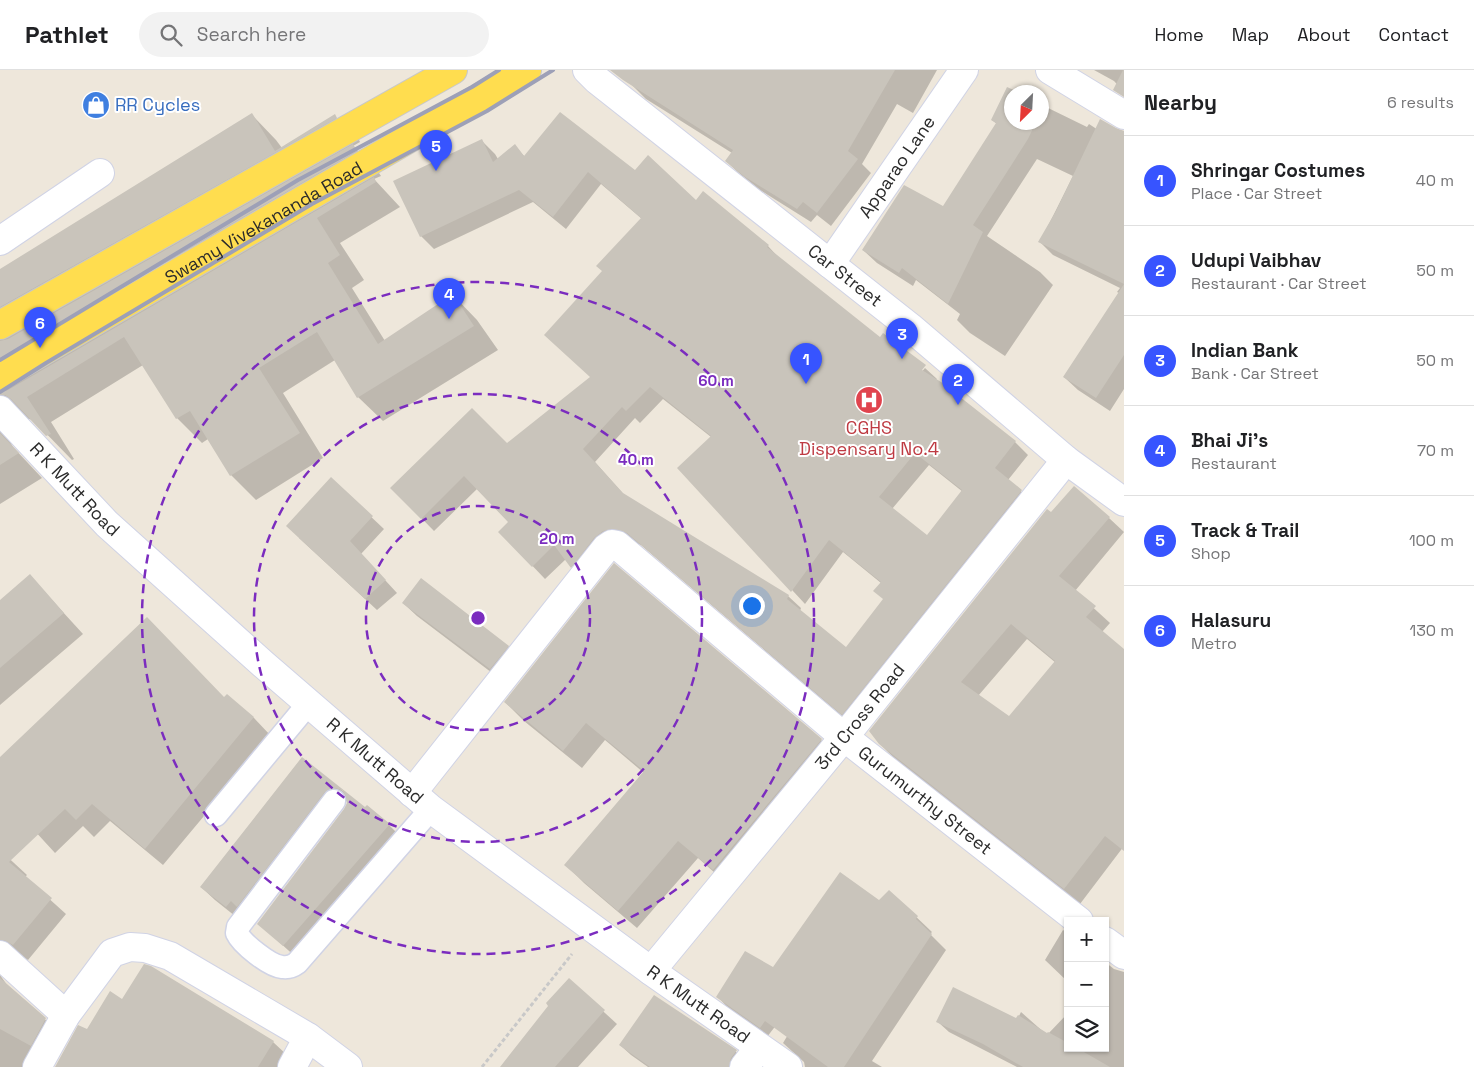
<!DOCTYPE html>
<html lang="en">
<head>
<meta charset="utf-8">
<style>
  :root { --surface:#fff; --page:#f2f2f2; --text:#202124; --muted:#757577; --line:#e0e0e0; --accent:#3754ff }
  body { margin:0; font-family:"Space Grotesk",sans-serif; background:var(--page); color:var(--text) }
  .controls { position:absolute; right:15px; bottom:15px; display:grid; overflow:hidden; border-radius:0px; box-shadow:0 1px 4px #0004 }
  .controls button { width:45px; height:45px; display:grid; place-items:center; padding:0; border:0; border-bottom:1px solid var(--line); background:var(--surface); color:var(--text); font:25px sans-serif }
  .compass { position:absolute; left:1004px; top:15px; width:45px; height:45px; border-radius:50%; background:var(--surface); box-shadow:0 1px 4px #0004; rotate:204deg }
  .you { position:absolute; left:751px; top:535px; width:18px; height:18px; margin:-12px; border:4px solid #fff; border-radius:50%; background:#1a73e8; box-shadow:0 0 0 8px #1a73e833 }
  .badge { display:grid; place-items:center; width:32px; height:32px; border-radius:50%; background:var(--accent); color:#fff; font-size:16px; font-weight:700 }
  .pin { position:absolute; translate:-50% -41px; filter:drop-shadow(0 1px 2px #0008) }
  .pin::after { content:''; position:absolute; top:26px; width:18px; height:15px; background:inherit; clip-path:polygon(0 0,100% 0,50% 100%) }
  .list { margin:0; padding:0; list-style:none }
  h2 { display:flex; justify-content:space-between; align-items:center; height:65px; margin:0; padding:0 20px; font-size:21px }
  h2 small { font-size:16px; font-weight:400; color:var(--muted) }
  .list li { display:grid; grid-template-columns:32px 1fr auto; gap:15px; align-items:center; box-sizing:border-box; height:90px; padding:0 20px; border-top:1px solid var(--line) }
  .list b { display:block; font-size:19px; white-space:nowrap }
  .list p { margin:0; font-size:16px; white-space:nowrap; color:var(--muted) }
  .list em { font-size:16px; font-style:normal; color:var(--muted) }
  .icon { flex:none; width:28px; height:28px; fill:none; stroke:currentColor; stroke-width:2; stroke-linecap:round; stroke-linejoin:round }
  .map { position:relative; flex:none; width:1124px; height:997px; overflow:hidden }
  header { display:flex; align-items:center; gap:30px; box-sizing:border-box; height:70px; padding:0 25px; background:var(--surface); border-bottom:1px solid var(--line) }
  header strong { font-size:24px }
  nav { display:flex; gap:28px; margin-inline-start:auto; font-size:18px }
  .search { width:350px; height:45px; background:var(--page); display:flex; align-items:center; gap:12px; box-sizing:border-box; padding:0 18px; border-radius:28px; color:var(--muted); font-size:19px }
  main { display:flex }
  aside { flex:1; background:var(--surface) }
  .map>svg:first-child { display:block }
  .shadow { fill:#0003; fill-rule:evenodd }
  .building { fill:#c9c4bb; fill-rule:evenodd }
  .lines { fill:none; stroke-linecap:round; stroke-linejoin:round }
  .service-casing { stroke:#d0d3e5; stroke-width:25 }
  .minor-casing { stroke:#d0d3e5; stroke-width:30 }
  .primary-casing { stroke:#c8c8c8; stroke-width:30 }
  .path { stroke:#c8c8c8; stroke-width:3; stroke-dasharray:4 2.5; stroke-linecap:butt }
  .service { stroke:#fff; stroke-width:22 }
  .minor { stroke:#fff; stroke-width:28 }
  .primary { stroke:#ffdd4f; stroke-width:28 }
  .rail { stroke:#9da0b7; stroke-width:4 }
  .ring { fill:none; stroke:#7b2cbf; stroke-width:2.5; stroke-dasharray:9 6 }
  .labels { text-anchor:middle; stroke-width:4; stroke-linejoin:round; paint-order:stroke }
  .shop-label { font-size:18px; fill:#366cbe; stroke:#fff; text-anchor:start }
  .street-label { font-size:18px; fill:#2b2b2b; stroke:#fff }
  .health-label { font-size:18px; fill:#be3a42; stroke:#fff }
  .centre { fill:#7b2cbf; stroke:#fff; stroke-width:2.5 }
  .ring-label { font-size:15px; text-anchor:middle; font-weight:bold; fill:#7b2cbf; stroke:#fff; stroke-width:4; stroke-linejoin:round; paint-order:stroke }
</style>
</head>
<body>
<header>
<strong>Pathlet</strong>
<div class="search"><svg class="icon" aria-label="search" viewBox="0 0 24 24"><circle cx="10" cy="10" r="6"/><path d="M15 15l6 6"/></svg>Search here</div>
<nav><a>Home</a><a>Map</a><a>About</a><a>Contact</a></nav>
</header>
<main>
<div class="map">
<svg width="1124" height="997" viewBox="0 0 1124 997">
  <rect width="100%" height="100%" fill="#eee7db"/>
  <path class="shadow" d="M641 0H937L913 43 897 34 862 94 871 103 831 156 817 145 811 152 760 120 740 104 726 91 732 83 646 29 632 15Z
    M1094 0H1124V22L1114 11Z
    M1007 19 1015 22H1012V52H1042V35L1087 57 1089 54 1124 77V319L1110 341 1078 320 1064 307 1119 223 1117 222 1120 218 1053 185 1040 172 1073 106 1037 89 987 166 1040 202 1053 215 1005 286 970 263 957 250 960 244 916 210 913 216 877 193 863 180 944 138 997 54 992 50Z
    M252 45 276 70 282 78 334 46 359 70 360 72 353 76 377 100 381 106 374 109 400 137 340 173 364 210 352 218 385 271 453 225 477 250 498 280 383 351 358 327 335 290 283 323 323 388 256 430 231 405 208 369 202 373 177 348 143 295 51 352 74 389 72 390 34 351 30 349H22L9 370 13 377 42 408 0 434V200Z
    M482 71 495 84 498 89 515 76 525 87 635 102 696 132 768 176 779 188 880 269 923 296 919 305 925 298 937 309 936 310 1015 372 1028 385 1008 410 1034 433 855 657 641 475 628 471 584 509 566 489 545 509 500 462 509 452 477 419 434 461 392 418 507 375 592 307 603 202 642 149 601 114 566 159 533 132 434 179 421 166 395 112ZM663 329 711 367 679 398 805 534 843 482 881 513 884 530 846 579 800 541 801 538 788 526 625 426 595 392 635 348 640 353ZM929 395 963 422 928 467 892 439Z
    M331 409 384 459 361 484 397 523 377 540 299 468Z
    M1052 444 1109 448 1124 462 1075 521 1110 553 1102 562 1124 580V663L1056 593 1027 569 978 626 1124 723V776L1080 834 896 690 880 674Z
    M614 495 821 670 840 688 732 818 698 788 637 858 584 813 566 795 644 703 605 670 582 698 524 651 505 632Z
    M30 506 83 564 0 635V532Z
    M403 533 508 576 522 590 504 612 417 546Z
    M227 626 254 648 271 666 163 795 110 751 94 767 83 756 55 783 0 723V689L225 629Z
    M302 688 365 739 389 755 403 769 298 889 259 854 346 740 348 731 343 732 240 850 215 830 201 817Z
    M0 780 27 805 25 807 66 844 28 890 20 885H11L0 897Z
    M889 821 932 862 930 864 946 880 872 991 882 997H805L804 992 783 973 789 963 777 954 767 967 732 942 718 927 773 898 879 832Z
    M1063 860 1068 863V912L1045 890Z
    M1105 892 1114 899 1124 902V997H1017L949 962 938 952 1017 950 1021 942 1047 965 1068 943V978H1105Z
    M0 905 7 915 61 964 26 997H0Z
    M569 910 617 954 578 997H502Z
    M123 930 273 972 287 985 280 997H66L87 961Z
    M620 975 733 979 743 989 737 997H648L631 985Z"/>
  <path class="building" d="M610 0H895L848 81 858 89 817 143 803 132 797 139 745 107 725 91 733 80 623 10Z
    M1123 0H1124V27L1113 20Z
    M1007 17 1018 22H1012V52H1036L1028 69 973 155 983 162 948 234 902 198 899 203 862 180 904 115 943 136 996 53 991 50Z
    M560 42 635 100 648 85 696 130 703 121 769 175 767 177 880 267 883 263 926 295 922 300 941 312 1016 371 995 398 1022 420 842 645 627 463 615 459 603 461 594 468 571 498 554 475 532 497 498 462 508 452 464 406 421 449 390 418 472 338 507 373 590 307 544 265 602 201 596 196 641 148 588 102 553 147 519 120 420 167 393 111 482 69 493 92 515 74 524 86ZM650 317 711 366 677 398 791 522 829 470 881 512 873 521 883 529 846 577 787 529 789 525 623 423 583 379 622 337 626 341ZM915 383 962 420 927 465 879 427Z
    M252 43 275 81 335 44 337 48 0 237V199Z
    M1100 49 1116 58 1124 61V285L1096 328 1063 307 1124 214 1038 172 1056 141Z
    M353 74 357 81 0 288V271L8 269Z
    M374 107 376 112 317 148 340 185 328 193 378 274 453 224 474 256 357 328 317 262 259 298 300 363 230 406 190 341 176 349 124 267 27 327 51 364 46 366 11 329 5 325H0V322L8 320Z
    M0 363 19 383 0 395Z
    M331 407 373 446 350 471 386 510 365 529 286 456Z
    M1074 416 1110 447 1059 506 1096 536 1086 547 1124 579V781L1105 766 1064 819 879 674 869 661 1047 439 1051 442ZM1011 554 1055 591 1009 646 961 612Z
    M614 493 822 669 713 800 678 771 618 841 564 795 644 701 586 653 563 681 504 632Z
    M30 504 64 543 0 598V530Z
    M421 508 509 576 490 599 402 533Z
    M147 547 224 627 227 624 254 647 145 779 92 734 76 750 65 739 9 792 52 828 13 875 4 870H0V687Z
    M302 687 365 737 367 735 390 754 283 876 257 854 344 739 347 733 346 726 342 720 335 718 329 719 324 723 237 837 231 831 226 837 200 817Z
    M840 802 879 830 889 820 918 846 916 849 932 864 844 997H828L765 951 760 958 716 927 745 881 773 897Z
    M144 894 151 896 274 971 258 997H55L78 955 87 959 110 921 122 929Z
    M0 908 46 948 31 976 0 959Z
    M569 908 605 940 555 997H500L548 936 546 933Z
    M953 917 1016 948 1018 945 1047 963 1048 962 1068 973V978H1077L1110 997H1023L983 974 936 952Z
    M654 925 737 980 731 988 729 997H650L619 975Z"/>
  <g class="lines">
    <g class="service-casing">
      <path id="service" d="M334 731 238 857 237 863C242 874 270 896 282 897 288 898 293 896 297 893L431 739
        M216 745 309 633"/>
    </g>
    <g class="minor-casing">
      <g id="minor">
        <path id="s1" d="M587 0 597 10 910 257 1066 390 1124 432"/>
        <path d="M1050 0 1124 45"/>
        <path d="M0 171 100 103"/>
        <path id="s2" d="M830 194 964 0"/>
        <path id="s3" d="M0 340 107 454 263 594 431 739 651 901 788 997"/>
        <path id="s4" d="M412 723 606 478 612 474 617 475 844 667 1079 851"/>
        <path d="M1105 871 1124 885"/>
        <path d="M0 885 66 945"/>
        <path id="s5" d="M651 901 844 667 1066 390"/>
        <path d="M37 997 66 945 112 883 130 877 145 878 170 886 308 967 348 997"/>
        <path d="M292 997 308 967"/>
        <path d="M744 997 759 978"/>
      </g>
    </g>
    <g class="primary-casing">
      <g id="primary">
        <path d="M0 255 453 0"/>
        <path id="s6" d="M0 306 527 0"/>
      </g>
    </g>
    <path class="path" d="M482 997 572 884"/>
    <use href="#service" class="service"/>
    <use href="#minor" class="minor"/>
    <use href="#primary" class="primary"/>
    <path class="rail" d="M0 290 298 110 472 17 499 0
      M0 322 46 293 312 134 487 41 553 0"/>
  </g>
  <g class="ring">
    <circle cx="478" cy="548" r="112"/>
    <circle cx="478" cy="548" r="224"/>
    <circle cx="478" cy="548" r="336"/>
  </g>
  <defs>
    <g id="shop-disc" transform="scale(1.4375)"><circle r="9.5" fill="#3f7fe0" stroke="#fff"/><path d="M-5-2.5h2.3a2.7 3.5 0 0 1 5.4 0H5L5.5 6h-11ZM-1.5-2.5h3a1.5 2.3 0 0 0-3 0Z" fill="#fff"/></g>
    <g id="hospital-disc" transform="scale(1.4375)"><circle r="9.5" fill="#e0444e" stroke="#fff"/><path d="M-5-5h3v3.5h4V-5h3V5h-3V1.5h-4V5h-3Z" fill="#fff"/></g>
  </defs>
  <g fill-rule="evenodd">
    <use href="#shop-disc" x="96" y="35"/>
    <use href="#hospital-disc" x="869" y="330"/>
  </g>
  <g class="labels">
    <g class="shop-label">
      <text x="115" y="41">RR Cycles</text>
    </g>
    <g class="street-label">
      <text dy="6" stroke="none"><textPath href="#s2" startOffset="118">Apparao Lane</textPath></text>
      <text dy="6" stroke="none"><textPath href="#s6" startOffset="305">Swamy Vivekananda Road</textPath></text>
      <text dy="6" stroke="none"><textPath href="#s1" startOffset="330">Car Street</textPath></text>
      <text dy="6" stroke="none"><textPath href="#s3" startOffset="109">R K Mutt Road</textPath></text>
      <text dy="6" stroke="none"><textPath href="#s5" startOffset="329">3rd Cross Road</textPath></text>
      <text dy="6" stroke="none"><textPath href="#s3" startOffset="514">R K Mutt Road</textPath></text>
      <text dy="6" stroke="none"><textPath href="#s4" startOffset="725">Gurumurthy Street</textPath></text>
      <text dy="6" stroke="none"><textPath href="#s3" startOffset="919">R K Mutt Road</textPath></text>
    </g>
    <g class="health-label">
      <text x="869" y="364">CGHS<tspan x="869" dy="21">Dispensary No.4</tspan></text>
    </g>
  </g>
  <circle cx="478" cy="548" r="8" class="centre"/>
  <g class="ring-label">
    <text x="716" y="316">60 m</text>
    <text x="636" y="395">40 m</text>
    <text x="557" y="474">20 m</text>
  </g>
</svg>
<div class="controls">
<button>+</button>
<button>−</button>
<button><svg class="icon" aria-label="layers" viewBox="0 0 24 24"><path d="M12 4l9 5-9 5-9-5zM3 14l9 5 9-5"/></svg></button>
</div>
<svg class="compass" viewBox="-18 -18 36 36"><path d="M0-13l5 13h-10z" fill="#e53935"/><path d="M0 13l5-13h-10z" fill="#757577"/></svg>
<div class="you"></div>
<div class="pin badge" style="left:806px;top:314px">1</div>
<div class="pin badge" style="left:958px;top:335px">2</div>
<div class="pin badge" style="left:902px;top:289px">3</div>
<div class="pin badge" style="left:449px;top:249px">4</div>
<div class="pin badge" style="left:436px;top:101px">5</div>
<div class="pin badge" style="left:40px;top:278px">6</div>
</div>
<aside>
<h2>Nearby<small>6 results</small></h2>
<ul class="list">
<li><span class="badge">1</span><div><b>Shringar Costumes</b><p>Place · Car Street</p></div><em>40 m</em></li>
<li><span class="badge">2</span><div><b>Udupi Vaibhav</b><p>Restaurant · Car Street</p></div><em>50 m</em></li>
<li><span class="badge">3</span><div><b>Indian Bank</b><p>Bank · Car Street</p></div><em>50 m</em></li>
<li><span class="badge">4</span><div><b>Bhai Ji's</b><p>Restaurant</p></div><em>70 m</em></li>
<li><span class="badge">5</span><div><b>Track &amp; Trail</b><p>Shop</p></div><em>100 m</em></li>
<li><span class="badge">6</span><div><b>Halasuru</b><p>Metro</p></div><em>130 m</em></li>
</ul>
</aside>
</main>
</body>
</html>
